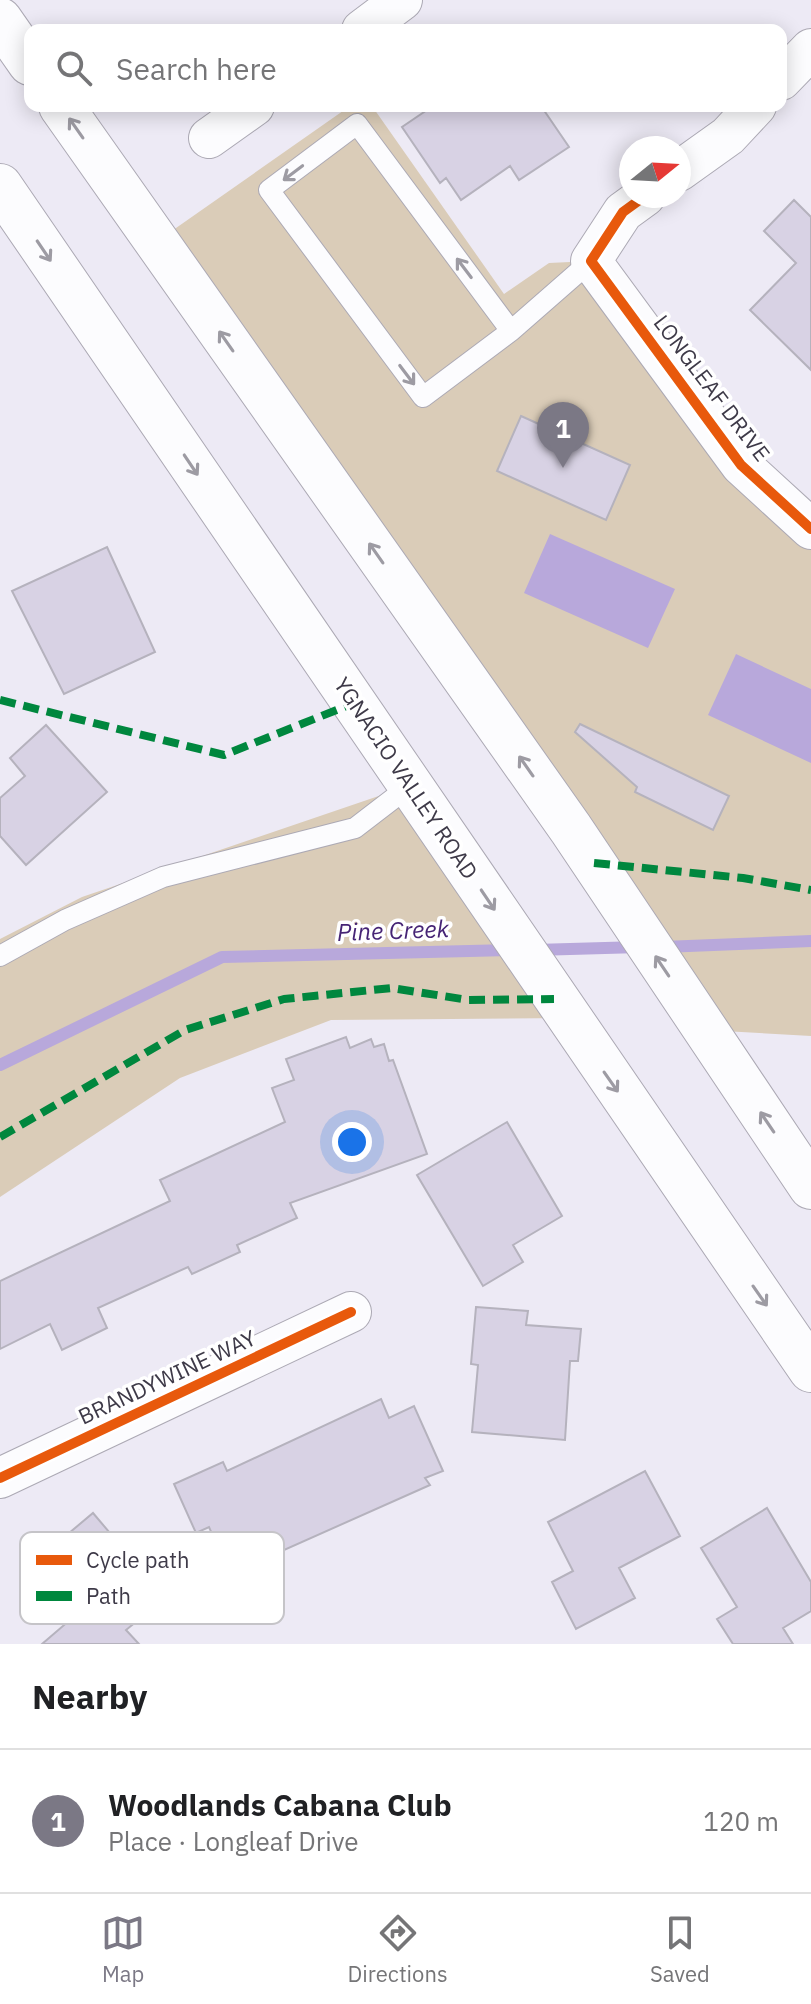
<!DOCTYPE html>
<html lang="en">
<head>
<meta charset="utf-8">
<style>
  :root { --surface:#fff; --page:#f6f6f6; --text:#202124; --muted:#757577; --line:#e0e0e0; --accent:#7b7885 }
  body { margin:0; font-family:"IBM Plex Sans",sans-serif; background:var(--page); color:var(--text) }
  .compass { position:absolute; left:619px; top:136px; width:72px; height:72px; border-radius:50%; background:var(--surface); box-shadow:0 4px 20px #0003; rotate:72deg }
  .you { position:absolute; left:352px; top:1142px; width:28px; height:28px; margin:-20px; border:6px solid #fff; border-radius:50%; background:#1a73e8; box-shadow:0 0 0 12px #1a73e833 }
  .badge { display:grid; place-items:center; width:52px; height:52px; border-radius:50%; background:var(--accent); color:#fff; font-size:26px; font-weight:700 }
  .pin { position:absolute; translate:-50% -66px; filter:drop-shadow(0 2px 4px #0008) }
  .pin::after { content:''; position:absolute; top:42px; width:28px; height:24px; background:inherit; clip-path:polygon(0 0,100% 0,50% 100%) }
  .list { margin:0; padding:0; list-style:none }
  h2 { display:flex; justify-content:space-between; align-items:center; height:104px; margin:0; padding:0 32px; font-size:34px }
  h2 small { font-size:26px; font-weight:400; color:var(--muted) }
  .list li { display:grid; grid-template-columns:52px 1fr auto; gap:24px; align-items:center; box-sizing:border-box; height:144px; padding:0 32px; border-top:2px solid var(--line) }
  .list b { display:block; font-size:30px; white-space:nowrap }
  .list p { margin:0; font-size:26px; white-space:nowrap; color:var(--muted) }
  .list em { font-size:26px; font-style:normal; color:var(--muted) }
  .icon { flex:none; width:44px; height:44px; fill:none; stroke:currentColor; stroke-width:2; stroke-linecap:round; stroke-linejoin:round }
  .map { position:relative; flex:none; width:811px; height:1644px; overflow:hidden }
  .search { position:absolute; background:var(--surface); box-shadow:0 4px 20px #0003; left:24px; right:24px; top:24px; height:88px; display:flex; align-items:center; gap:20px; box-sizing:border-box; padding:0 28px; border-radius:16px; color:var(--muted); font-size:30px }
  .sheet { height:248px; background:var(--surface) }
  nav { display:flex; justify-content:space-around; align-items:center; box-sizing:border-box; height:112px; border-top:2px solid var(--line); background:var(--surface); font-size:22px; color:var(--muted) }
  nav a { display:grid; justify-items:center; gap:4px }
  nav .on { color:var(--accent) }
  .map>svg:first-child { display:block }
  .green { fill:#daccb8 }
  .water { fill:#b8a8db }
  .lines { fill:none; stroke-linecap:round; stroke-linejoin:round }
  .stream { stroke:#b8a8db; stroke-width:12 }
  .building { fill:#d8d2e4; stroke:#b5b2bd; stroke-width:2 }
  .lane-casing { stroke:#aca9b4; stroke-width:22 }
  .street-casing { stroke:#aca9b4; stroke-width:42 }
  .highway-casing { stroke:#aca9b4; stroke-width:46 }
  .lane { stroke:#fcfcfe; stroke-width:20 }
  .street { stroke:#fcfcfe; stroke-width:40 }
  .highway { stroke:#fcfcfe; stroke-width:44 }
  .quiet { stroke:#00873e; stroke-width:8; stroke-dasharray:16 8; stroke-linecap:butt }
  .cycleway-casing { stroke:#fff; stroke-width:15 }
  .cycleway { stroke:#e8590c; stroke-width:10 }
  .oneway { stroke:#9d9ba3 }
  .labels { text-anchor:middle; stroke-width:7; stroke-linejoin:round; paint-order:stroke }
  .street-label { font-size:22px; fill:#3e3a48; stroke:#fff }
  .water-label { font-size:24px; font-style:italic; fill:#462475; stroke:#fff }
  .key { fill:#fff; stroke:#c5c4c8; stroke-width:2 }
  .key-label { font-size:22px; fill:#3e3a48 }
</style>
</head>
<body>
<div class="map">
<svg width="811" height="1644" viewBox="0 0 811 1644">
  <rect width="100%" height="100%" fill="#edeaf5"/>
  <path class="green" d="M350 106H372L504 294 549 263 591 261 811 529V1036L705 1030 156 242Z
    M411 785 567 1018 331 1020 180 1078 0 1197V939L82 897Z"/>
  <path class="water" d="M550 534 675 589 648 648 524 593Z
    M736 654 811 689V763L708 715Z"/>
  <g class="lines">
    <path class="stream" d="M663 947 811 941
      M535 950 640 947
      M0 1065 222 957 512 950"/>
  </g>
  <path class="building" d="M433 106H541L569 147 519 180 510 166 461 200 446 178 440 183 402 127Z
    M794 200 811 217V370L750 310 796 263 764 231Z
    M521 416 630 465 606 520 497 471Z
    M107 547 155 652 64 694 12 591Z
    M580 724 729 796 713 830 635 792 637 787 575 732Z
    M46 725 107 792 26 865 0 836V798L25 776 10 758Z
    M346 1037 350 1048 371 1039 374 1047 384 1044 389 1061 393 1060 427 1154 290 1203 297 1218 237 1245 240 1252 192 1274 188 1267 98 1308 107 1328 62 1350 50 1324 0 1349V1281L170 1201 160 1180 285 1122 272 1088 294 1080 286 1059Z
    M507 1122 562 1216 513 1245 523 1262 483 1286 417 1175Z
    M476 1307 528 1311 526 1325 581 1329 578 1361H570L565 1440 472 1432 478 1365 471 1364Z
    M381 1399 389 1418 414 1406 443 1471 425 1478 430 1485 230 1574 209 1527 196 1533 174 1484 223 1462 227 1471Z
    M645 1471 680 1536 619 1568 635 1598 576 1629 552 1582 573 1571 548 1522Z
    M767 1508 811 1582V1611L783 1628 793 1644H733L717 1619 737 1607 701 1548Z
    M93 1513 165 1598 126 1630 139 1644H42L70 1620 26 1569Z"/>
  <g class="lines">
    <g class="lane-casing">
      <path id="lane" d="M511 331 357 124 269 190 423 397 511 331 591 261
        M0 956 65 920 163 877 355 828 411 785"/>
    </g>
    <g class="street-casing">
      <path id="street" d="M362 30 402 0
        M781 80 811 49
        M209 138 254 106
        M679 171 728 136 756 106
        M645 196 623 212 591 261 741 465 811 529
        M0 1478 351 1312"/>
    </g>
    <g class="highway-casing">
      <path id="highway" d="M0 20 30 63
        M61 106 571 829 811 1187
        M0 186 811 1370"/>
    </g>
    <use href="#lane" class="lane"/>
    <use href="#street" class="street"/>
    <use href="#highway" class="highway"/>
    <path class="quiet" d="M0 700 224 755 354 703
      M594 863 743 878 811 890
      M0 1137 185 1030 284 999 392 988 468 1000 554 999"/>
    <g class="cycleway-casing">
      <path id="cycleway" d="M645 196 623 212 591 261 741 465 811 529
        M0 1478 351 1312"/>
    </g>
    <use href="#cycleway" class="cycleway"/>
  </g>
  <defs><path id="oneway-shaft" d="M-6 0H5M1.5-3L5.5 0L1.5 3" fill="none" stroke-width="1.6" stroke-linecap="round" stroke-linejoin="round" transform="scale(2)"/></defs>
  <g class="oneway">
    <use href="#oneway-shaft" transform="translate(76 128) rotate(-125)"/>
    <use href="#oneway-shaft" transform="translate(293 173) rotate(143)"/>
    <use href="#oneway-shaft" transform="translate(44 251) rotate(56)"/>
    <use href="#oneway-shaft" transform="translate(464 268) rotate(-127)"/>
    <use href="#oneway-shaft" transform="translate(226 341) rotate(-125)"/>
    <use href="#oneway-shaft" transform="translate(407 375) rotate(53)"/>
    <use href="#oneway-shaft" transform="translate(191 465) rotate(56)"/>
    <use href="#oneway-shaft" transform="translate(376 553) rotate(-125)"/>
    <use href="#oneway-shaft" transform="translate(526 766) rotate(-125)"/>
    <use href="#oneway-shaft" transform="translate(488 900) rotate(56)"/>
    <use href="#oneway-shaft" transform="translate(662 966) rotate(-124)"/>
    <use href="#oneway-shaft" transform="translate(611 1082) rotate(55)"/>
    <use href="#oneway-shaft" transform="translate(767 1122) rotate(-124)"/>
    <use href="#oneway-shaft" transform="translate(760 1296) rotate(55)"/>
  </g>
  <g class="labels">
    <g class="street-label">
      <text transform="translate(712 388) rotate(53)" y="8">LONGLEAF DRIVE</text>
      <text transform="translate(406 778) rotate(56)" y="8">YGNACIO VALLEY ROAD</text>
      <text transform="translate(167 1377) rotate(-25)" y="8">BRANDYWINE WAY</text>
    </g>
    <g class="water-label">
      <text transform="translate(393 931) rotate(-2)" y="8">Pine Creek</text>
    </g>
  </g>
  <rect x="20" y="1532" width="264" height="92" rx="12" class="key"/>
  <rect x="36" y="1555" width="36" height="10" fill="#e8590c"/>
  <rect x="36" y="1591" width="36" height="10" fill="#00873e"/>
  <g class="key-label">
    <text x="86" y="1568">Cycle path</text>
    <text x="86" y="1604">Path</text>
  </g>
</svg>
<svg class="compass" viewBox="-18 -18 36 36"><path d="M0-13l5 13h-10z" fill="#e53935"/><path d="M0 13l5-13h-10z" fill="#757577"/></svg>
<div class="you"></div>
<div class="pin badge" style="left:563px;top:468px">1</div>
<div class="search"><svg class="icon" aria-label="search" viewBox="0 0 24 24"><circle cx="10" cy="10" r="6"/><path d="M15 15l6 6"/></svg>Search here</div>
</div>
<section class="sheet">
<h2>Nearby<small></small></h2>
<ul class="list">
<li><span class="badge">1</span><div><b>Woodlands Cabana Club</b><p>Place · Longleaf Drive</p></div><em>120 m</em></li>
</ul>
</section>
<nav>
<a class="on"><svg class="icon" aria-label="map" viewBox="0 0 24 24"><path d="M3 6l6-2 6 2 6-2v14l-6 2-6-2-6 2zM9 4v14M15 6v14"/></svg>Map</a>
<a><svg class="icon" aria-label="directions" viewBox="0 0 24 24"><path d="M12 3l9 9-9 9-9-9zM9 14v-3h6M13 9l2 2-2 2"/></svg>Directions</a>
<a><svg class="icon" aria-label="saved" viewBox="0 0 24 24"><path d="M7 4h10v16l-5-4-5 4z"/></svg>Saved</a>
</nav>
</body>
</html>
